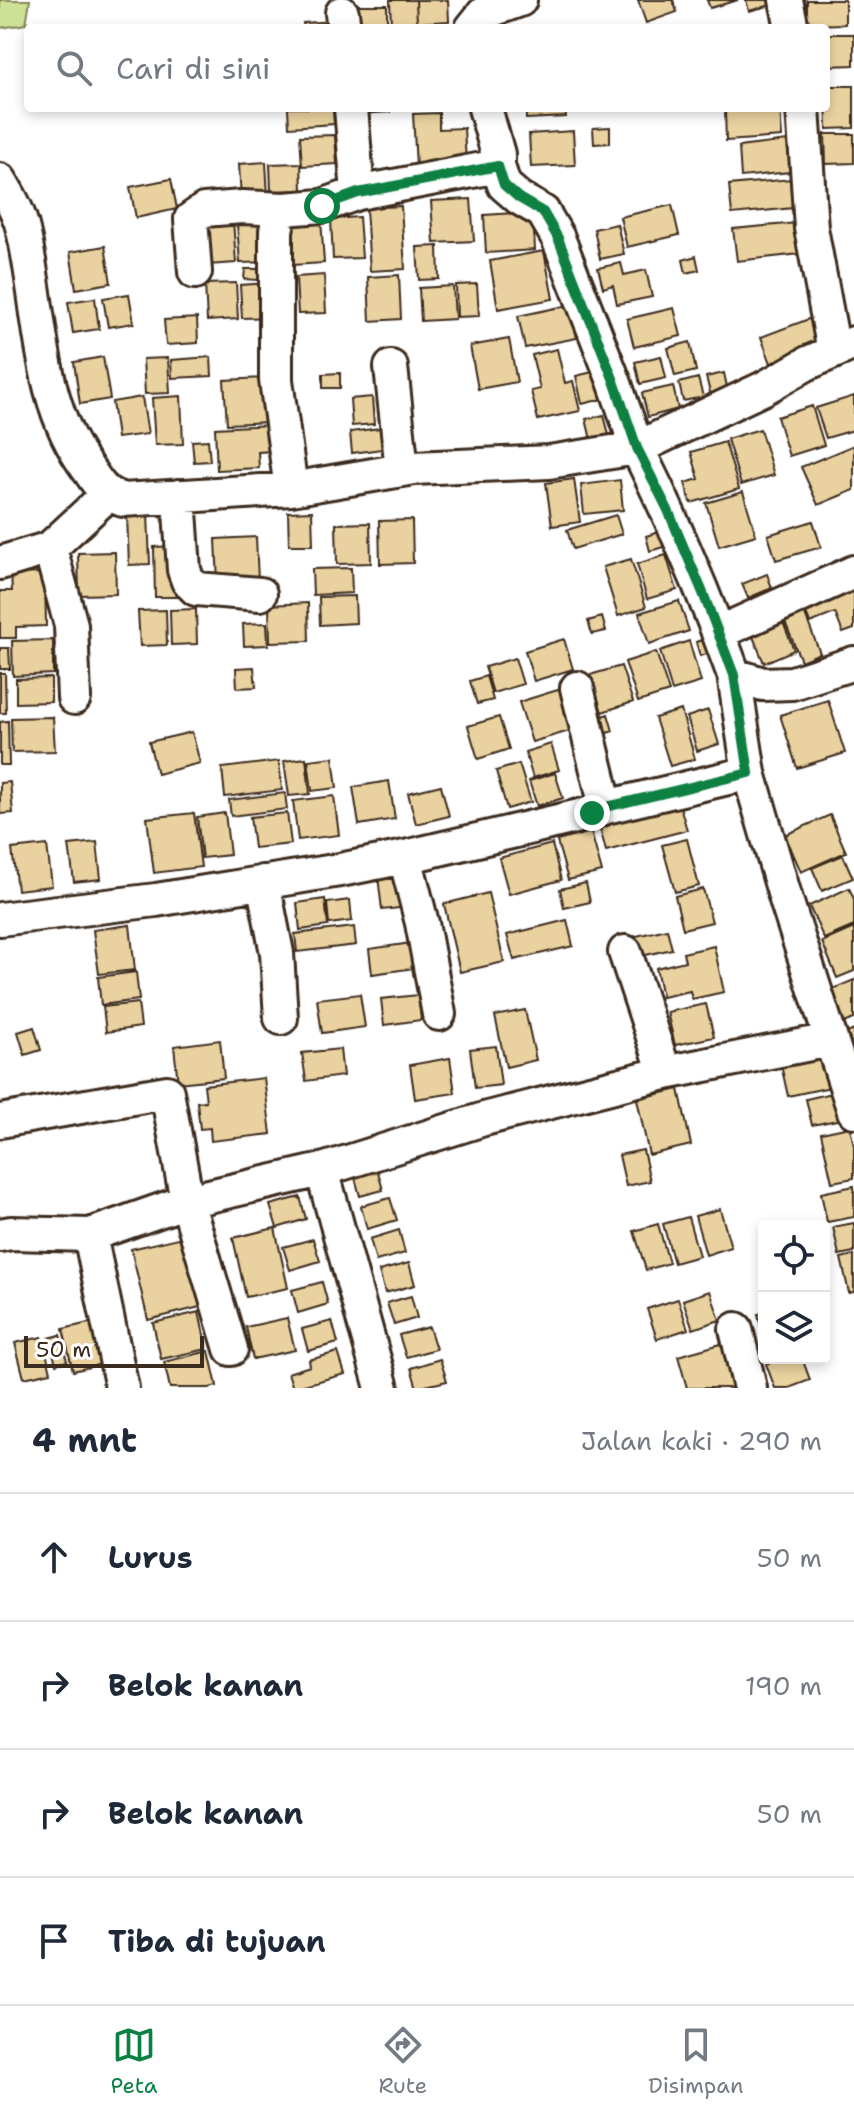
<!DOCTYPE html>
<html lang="id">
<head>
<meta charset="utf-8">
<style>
  :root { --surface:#fff; --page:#f6f6f7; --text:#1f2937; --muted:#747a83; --line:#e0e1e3; --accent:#0b8043 }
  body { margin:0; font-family:"Shantell Sans",sans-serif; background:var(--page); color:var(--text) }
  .controls { position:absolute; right:24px; bottom:24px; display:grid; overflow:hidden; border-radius:8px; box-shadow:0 4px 12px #0003 }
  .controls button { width:72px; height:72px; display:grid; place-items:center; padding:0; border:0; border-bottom:2px solid var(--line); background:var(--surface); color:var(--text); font:40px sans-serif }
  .scale { position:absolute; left:24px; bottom:20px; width:180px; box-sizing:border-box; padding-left:8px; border:4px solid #3b2a1e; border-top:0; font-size:22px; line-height:28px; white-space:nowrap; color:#3b2a1e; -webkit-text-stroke:6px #fff; paint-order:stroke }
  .stop { position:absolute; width:24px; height:24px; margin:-18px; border:6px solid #0b8043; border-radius:50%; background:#fff }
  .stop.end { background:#0b8043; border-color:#fff; box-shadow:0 2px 8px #0008 }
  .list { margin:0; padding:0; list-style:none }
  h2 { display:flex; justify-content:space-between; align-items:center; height:104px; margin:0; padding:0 32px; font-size:34px }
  h2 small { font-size:26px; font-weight:400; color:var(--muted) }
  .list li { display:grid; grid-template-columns:52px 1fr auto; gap:24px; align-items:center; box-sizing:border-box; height:128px; padding:0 32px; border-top:2px solid var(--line) }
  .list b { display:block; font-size:30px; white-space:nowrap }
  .list em { font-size:26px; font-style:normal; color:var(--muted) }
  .icon { flex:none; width:44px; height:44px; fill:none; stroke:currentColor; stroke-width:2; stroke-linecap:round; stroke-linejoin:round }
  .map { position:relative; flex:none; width:854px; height:1388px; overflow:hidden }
  .search { position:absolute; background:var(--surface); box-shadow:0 4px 12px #0003; left:24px; right:24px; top:24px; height:88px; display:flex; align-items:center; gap:20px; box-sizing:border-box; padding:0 28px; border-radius:8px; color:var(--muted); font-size:30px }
  .sheet { height:616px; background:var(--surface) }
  nav { display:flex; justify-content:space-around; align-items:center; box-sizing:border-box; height:112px; border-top:2px solid var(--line); background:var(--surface); font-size:22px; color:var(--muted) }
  nav a { display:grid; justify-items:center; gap:4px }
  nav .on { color:var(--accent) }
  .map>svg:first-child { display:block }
  .green { fill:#cee196; stroke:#84865a; stroke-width:2 }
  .building { fill:#ead2a0; stroke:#3b2a1e; stroke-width:2 }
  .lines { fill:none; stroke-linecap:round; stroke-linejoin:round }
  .minor-casing { stroke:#3b2a1e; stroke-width:38 }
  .minor { stroke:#fff; stroke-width:32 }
  .route { stroke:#0b8043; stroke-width:10 }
</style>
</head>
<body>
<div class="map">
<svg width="854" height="1388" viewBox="0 0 854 1388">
  <rect width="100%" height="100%" fill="#fff"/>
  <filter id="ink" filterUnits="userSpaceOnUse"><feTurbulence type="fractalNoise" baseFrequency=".0125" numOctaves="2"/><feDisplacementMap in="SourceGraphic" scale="16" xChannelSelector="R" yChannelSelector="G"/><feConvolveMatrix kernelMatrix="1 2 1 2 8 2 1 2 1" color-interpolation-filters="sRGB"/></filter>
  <g filter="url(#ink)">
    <path class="green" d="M0 0H30L26 24 0 28Z"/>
    <path class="building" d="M390 0H416L417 23 391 24Z
      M416 0H448L449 21 417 23Z
      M638 0H673L677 12 646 23Z
      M707 0H738L710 8Z
      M746 0H778L779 3 749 11Z
      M807 0H845V24L807 25Z
      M353 5H387V28H353Z
      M337 21 338 28H304L303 23Z
      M447 24V28H419L418 25Z
      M826 34H854V65L826 66Z
      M826 86H854V128L827 129Z
      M288 108H333L334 124 289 127Z
      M360 108H390V112L360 114Z
      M526 108H565L566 117 526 119Z
      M780 108 782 137 726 141 725 111Z
      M439 113V129L464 128 466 163 416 166 413 114Z
      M610 127V143L594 144 593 128Z
      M573 131 575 165 531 167 529 134Z
      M825 134H854V163L826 164Z
      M335 135 337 164 302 166 300 136Z
      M787 141 790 172 741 177 739 147Z
      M266 162 268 198 241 199 239 164Z
      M301 163 302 190 271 191 270 164Z
      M171 179 177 209 136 218 130 187Z
      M791 179 793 208 732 214 729 185Z
      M471 199 474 241 434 243 431 201Z
      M672 205 679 235 627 247 620 217Z
      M401 206 405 269 370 271 366 208Z
      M533 212 535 250 486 253 484 215Z
      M359 217 362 258 333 259 331 219Z
      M321 219 324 263 292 265 289 220Z
      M233 220 236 263 207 265 204 221Z
      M268 222 270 262 240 263 237 224Z
      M797 223 800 254 737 261 733 229Z
      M617 224 624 254 600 259 594 229Z
      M105 246 111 283 76 289 70 252Z
      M438 246 439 279 419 280 417 247Z
      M544 251 553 299 498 309 490 261Z
      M696 256 699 270 686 273 683 260Z
      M621 263 624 275 646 270 652 297 617 304 613 285 603 288 598 268Z
      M245 269H258V280L244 279Z
      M324 275 326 313 298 314 296 277Z
      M399 275 401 319 370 321 368 277Z
      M236 283 238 319 207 321 205 284Z
      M269 283 271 317 242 318 240 285Z
      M477 284 479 316 457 317 456 285Z
      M453 286 455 319 421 321 419 288Z
      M129 294 134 323 108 327 103 298Z
      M95 298 99 329 73 333 68 302Z
      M570 305 577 338 525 348 518 316Z
      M674 308 681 336 634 347 627 319Z
      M814 317 828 351 774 371 761 337Z
      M197 318 198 343 166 345 164 320Z
      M509 339 517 382 478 389 470 346Z
      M690 342 696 371 675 376 668 348Z
      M557 349 565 383 573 381 580 411 538 420 531 391 540 389 532 355Z
      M661 356 666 378 640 384 635 362Z
      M103 357 110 399 80 404 74 362Z
      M211 357 212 376 172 378 171 360Z
      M168 358 170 393 145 394 143 359Z
      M605 369 611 397 582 404 576 376Z
      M340 373V388H323V374Z
      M724 373 729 396 712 400 706 377Z
      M266 378 269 422 227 424 224 380Z
      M698 378 703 397 683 401 679 383Z
      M673 386 678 409 648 417 642 393Z
      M181 396 183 444 155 445 152 398Z
      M854 396V430L826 438 816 408Z
      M142 397 148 434 117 438 112 402Z
      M372 397 374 424 352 426 350 399Z
      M812 406 824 445 789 456 777 417Z
      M604 415 612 447 594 452 586 419Z
      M271 425 273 451 258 452 259 468 217 470 215 428Z
      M380 428 382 449 352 453 350 432Z
      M760 429 774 475 741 485 727 439Z
      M208 440 210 461 194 462 192 441Z
      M725 442 739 489 691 503 685 483 699 479 691 452Z
      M854 445V490L818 505 801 467Z
      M574 479 580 522 552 526 546 483Z
      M620 480 623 510 584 514 581 485Z
      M743 492 756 535 719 546 706 503Z
      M312 511 313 545H289L288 512Z
      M148 514 150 564 129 565 127 515Z
      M616 515 622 534 573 549 567 530Z
      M412 520 413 563 380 564 379 521Z
      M813 521 821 547 776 560 768 535Z
      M370 523 371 563 337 564 336 524Z
      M669 529 673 544 650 551 646 536Z
      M256 537 258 581 218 583 216 539Z
      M179 546 180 597H155L154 547Z
      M115 552 116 594 79 595 78 553Z
      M666 555 677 590 647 599 637 564Z
      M631 559 646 607 618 616 603 567Z
      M351 568 352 593 313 595 312 569Z
      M45 573 46 626 16 627V638H0V591H12L11 574Z
      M767 574 772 588 748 598 742 584Z
      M854 580V629L843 633 835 613 810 623 800 600Z
      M355 596 356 623 320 625 319 597Z
      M679 601 689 631 649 644 639 613Z
      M800 602 820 653 801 661 780 610Z
      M308 603 309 641 270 642 269 605Z
      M196 609 197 644 171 645 170 610Z
      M166 610 167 645 140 646 138 611Z
      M780 615 794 650 764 663 749 627Z
      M602 617 606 631 592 634 588 621Z
      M267 623 268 645 244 646 243 624Z
      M713 636 718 651 700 656 696 642Z
      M564 639 573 669 534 681 525 651Z
      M53 640V674L13 676 12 641Z
      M689 641 701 682 672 691 660 651Z
      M0 648H9L10 669H0Z
      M656 652 669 692 638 702 625 662Z
      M515 658 523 684 493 693 485 667Z
      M621 666 633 702 602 712 590 675Z
      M254 667 256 687 237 688 236 668Z
      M0 673H5L6 713H0Z
      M486 676 493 700 477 704 470 681Z
      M51 678V702L16 703V679Z
      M561 689 573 730 532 742 519 702Z
      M828 700 845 753 797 768 780 715Z
      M681 710 695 759 670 766 655 718Z
      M708 710 719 744 697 751 687 717Z
      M608 714 613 731 598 736 593 719Z
      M53 717 55 751 12 752 11 718Z
      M499 717 509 749 478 759 468 726Z
      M8 721 9 765H0V722Z
      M192 732 200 763 157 774 149 742Z
      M551 744 559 770 533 778 525 752Z
      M333 757 337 788 312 791 308 760Z
      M306 758 310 794 289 796 284 761Z
      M279 761 282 790 225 797 222 768Z
      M519 764 531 802 507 809 496 771Z
      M555 773 563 798 537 806 529 781Z
      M389 781 395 819 359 825 353 787Z
      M10 782 13 813 0 814V783Z
      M441 785 449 816 416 824 408 793Z
      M285 793 287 809 231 816 229 800Z
      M334 796 339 835 298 840 293 801Z
      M677 796 687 830 606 851 597 817Z
      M194 813 201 867 154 873 147 818Z
      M225 813 230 855 202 858 197 817Z
      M287 813 291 844 254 848 250 817Z
      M830 815 846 852 801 872 785 835Z
      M591 832 602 872 568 880 557 841Z
      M687 839 699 886 675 892 662 845Z
      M97 842 101 879 74 882 69 845Z
      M552 844 561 880 509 894 499 858Z
      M47 845 52 886 17 890 12 849Z
      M843 855 853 878 822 891 812 868Z
      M403 873 408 907 382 910 378 876Z
      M586 883 590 902 564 908 560 889Z
      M849 888 854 899V926L824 939 809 906Z
      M703 889 712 922 683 929 675 896Z
      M488 893 504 962 460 972 444 904Z
      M325 899 328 926 300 930 297 903Z
      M350 900 352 921 329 924 327 903Z
      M567 920 573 946 514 960 507 935Z
      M130 925 135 970 99 974 93 930Z
      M354 927 356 945 297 952 295 934Z
      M854 928V971L837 978 822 942Z
      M667 929 672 949 637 957 632 937Z
      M419 942 422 967 372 974 369 949Z
      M714 946 724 992 692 999 690 991 662 997 656 968 685 961 683 953Z
      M136 972 139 1000 101 1005 98 977Z
      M854 980V1019L842 1024 828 991Z
      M360 994 365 1027 322 1033 317 999Z
      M418 995 421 1020 384 1025 381 999Z
      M138 1003 141 1027 106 1032 103 1007Z
      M706 1004 714 1037 675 1045 667 1012Z
      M525 1010 536 1060 506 1067 495 1016Z
      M34 1027 41 1050 25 1055 18 1032Z
      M854 1030V1049L847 1033Z
      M220 1040 224 1078 178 1083 174 1046Z
      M496 1046 501 1085 475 1088 470 1049Z
      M340 1049 343 1076 306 1081 302 1053Z
      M833 1054 840 1085 788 1096 781 1065Z
      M450 1058 455 1093 415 1099 410 1065Z
      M264 1078 271 1134 211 1141 210 1128 200 1129 197 1102 206 1101 204 1085Z
      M679 1089 691 1145 649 1155 637 1099Z
      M841 1091 847 1118 812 1125 806 1099Z
      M850 1127 854 1146V1178L832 1182 821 1133Z
      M643 1150 650 1181 626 1186 619 1155Z
      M377 1168 383 1190 360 1196 354 1174Z
      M854 1186V1217L827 1222 821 1193Z
      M300 1197 306 1219 277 1228 270 1205Z
      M390 1198 397 1220 367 1229 361 1206Z
      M720 1209 731 1247 706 1255 695 1216Z
      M688 1217 699 1256 674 1263 663 1224Z
      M854 1223V1252L839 1255 833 1227Z
      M658 1224 669 1263 646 1270 634 1231Z
      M275 1228 288 1288 246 1297 233 1238Z
      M399 1230 405 1253 376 1261 370 1239Z
      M191 1235 208 1305 148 1320 131 1249Z
      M313 1239 320 1261 290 1270 283 1247Z
      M854 1255V1292L849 1293 841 1258Z
      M409 1263 415 1285 385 1293 379 1271Z
      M322 1282 328 1304 298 1313 292 1290Z
      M710 1291 720 1320 693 1329 683 1300Z
      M411 1296 417 1318 394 1325 387 1303Z
      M678 1299 688 1329 657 1339 647 1309Z
      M199 1312 207 1349 161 1359 153 1323Z
      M764 1313V1340L758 1314Z
      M287 1318 295 1350 253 1359 246 1327Z
      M332 1321 338 1343 308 1351 302 1329Z
      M93 1322 102 1364 73 1371 63 1329Z
      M429 1327 436 1349 406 1357 399 1335Z
      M60 1335 67 1361 56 1364 49 1338Z
      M42 1337 51 1372 24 1378 15 1343Z
      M728 1342 741 1388H687L678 1356Z
      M209 1351 217 1386 209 1388H170L164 1362Z
      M338 1352 345 1374 293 1388 288 1373 310 1366 309 1360Z
      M781 1358H802L810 1380 789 1388H775L766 1364Z
      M440 1359 447 1381 417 1388 411 1368Z"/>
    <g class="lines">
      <g class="minor-casing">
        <path id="minor" d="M786 0 792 28
          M342 13 344 28
          M472 28 484 13 520 0
          M351 108 358 193
          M485 108 498 154V166L504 185 519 198 543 212 558 238 614 381 637 448 764 388 808 363 854 343
          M803 108 811 228 834 351
          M0 180C9 195 19 212 23 230 42 310 36 400 88 469 100 486 102 493 123 500L291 489 414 468 549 462 637 448C674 522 706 597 734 675L763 684 792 683 854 663
          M195 272 191 219 204 210 242 207 284 209
          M391 367 402 470
          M291 489 276 380V231L278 220 284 209 322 206 358 193 498 166
          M179 496 184 570 188 581 196 589 260 594
          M50 548 71 625 74 698
          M0 563 50 548 107 495
          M718 633 854 572
          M734 675 749 773 787 903 854 1111
          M577 688 606 807
          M405 857 422 923 439 1014
          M263 882 277 953 281 1018
          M0 919 156 900 340 870 405 857 592 813 606 807 749 773
          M625 952 665 1073
          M0 1121 167 1092 187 1201 231 1349
          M322 1170 382 1388
          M0 1235 11 1233 90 1235 187 1201 322 1170 484 1119 665 1073 830 1040
          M90 1235 122 1388
          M736 1329 750 1388"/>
      </g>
      <use href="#minor" class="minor"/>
    </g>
  </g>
  <g class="lines" filter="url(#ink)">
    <path class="route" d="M322 206 358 193 498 166 504 185 519 198 543 212 558 238 614 381 637 448 668 510 703 593 734 675 749 773 606 807 592 813"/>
  </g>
</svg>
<div class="controls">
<button><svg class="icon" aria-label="locate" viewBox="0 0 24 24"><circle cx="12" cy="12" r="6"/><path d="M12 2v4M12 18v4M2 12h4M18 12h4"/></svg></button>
<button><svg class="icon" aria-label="layers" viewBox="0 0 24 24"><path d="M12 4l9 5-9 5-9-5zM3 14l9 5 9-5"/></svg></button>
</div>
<div class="scale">50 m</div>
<div class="stop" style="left:322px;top:206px"></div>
<div class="stop end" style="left:592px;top:813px"></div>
<div class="search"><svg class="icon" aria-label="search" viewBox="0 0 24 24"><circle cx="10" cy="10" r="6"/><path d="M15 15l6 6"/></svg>Cari di sini</div>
</div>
<section class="sheet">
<h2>4 mnt<small>Jalan kaki · 290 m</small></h2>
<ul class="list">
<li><svg class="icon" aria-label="ahead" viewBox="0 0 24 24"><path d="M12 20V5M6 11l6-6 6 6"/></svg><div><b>Lurus</b></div><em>50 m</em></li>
<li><svg class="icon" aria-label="right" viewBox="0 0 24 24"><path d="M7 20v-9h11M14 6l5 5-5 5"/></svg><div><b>Belok kanan</b></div><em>190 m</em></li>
<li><svg class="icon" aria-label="right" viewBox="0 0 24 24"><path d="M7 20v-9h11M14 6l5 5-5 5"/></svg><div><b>Belok kanan</b></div><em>50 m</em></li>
<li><svg class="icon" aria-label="arrive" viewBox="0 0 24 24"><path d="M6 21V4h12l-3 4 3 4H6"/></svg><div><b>Tiba di tujuan</b></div></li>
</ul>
</section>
<nav>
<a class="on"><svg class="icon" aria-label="map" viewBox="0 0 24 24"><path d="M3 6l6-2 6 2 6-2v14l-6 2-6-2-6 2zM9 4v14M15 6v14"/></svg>Peta</a>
<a><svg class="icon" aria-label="directions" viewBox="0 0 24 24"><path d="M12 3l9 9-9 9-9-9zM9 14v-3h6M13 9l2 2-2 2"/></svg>Rute</a>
<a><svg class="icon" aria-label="saved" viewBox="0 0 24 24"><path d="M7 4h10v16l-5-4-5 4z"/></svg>Disimpan</a>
</nav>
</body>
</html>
